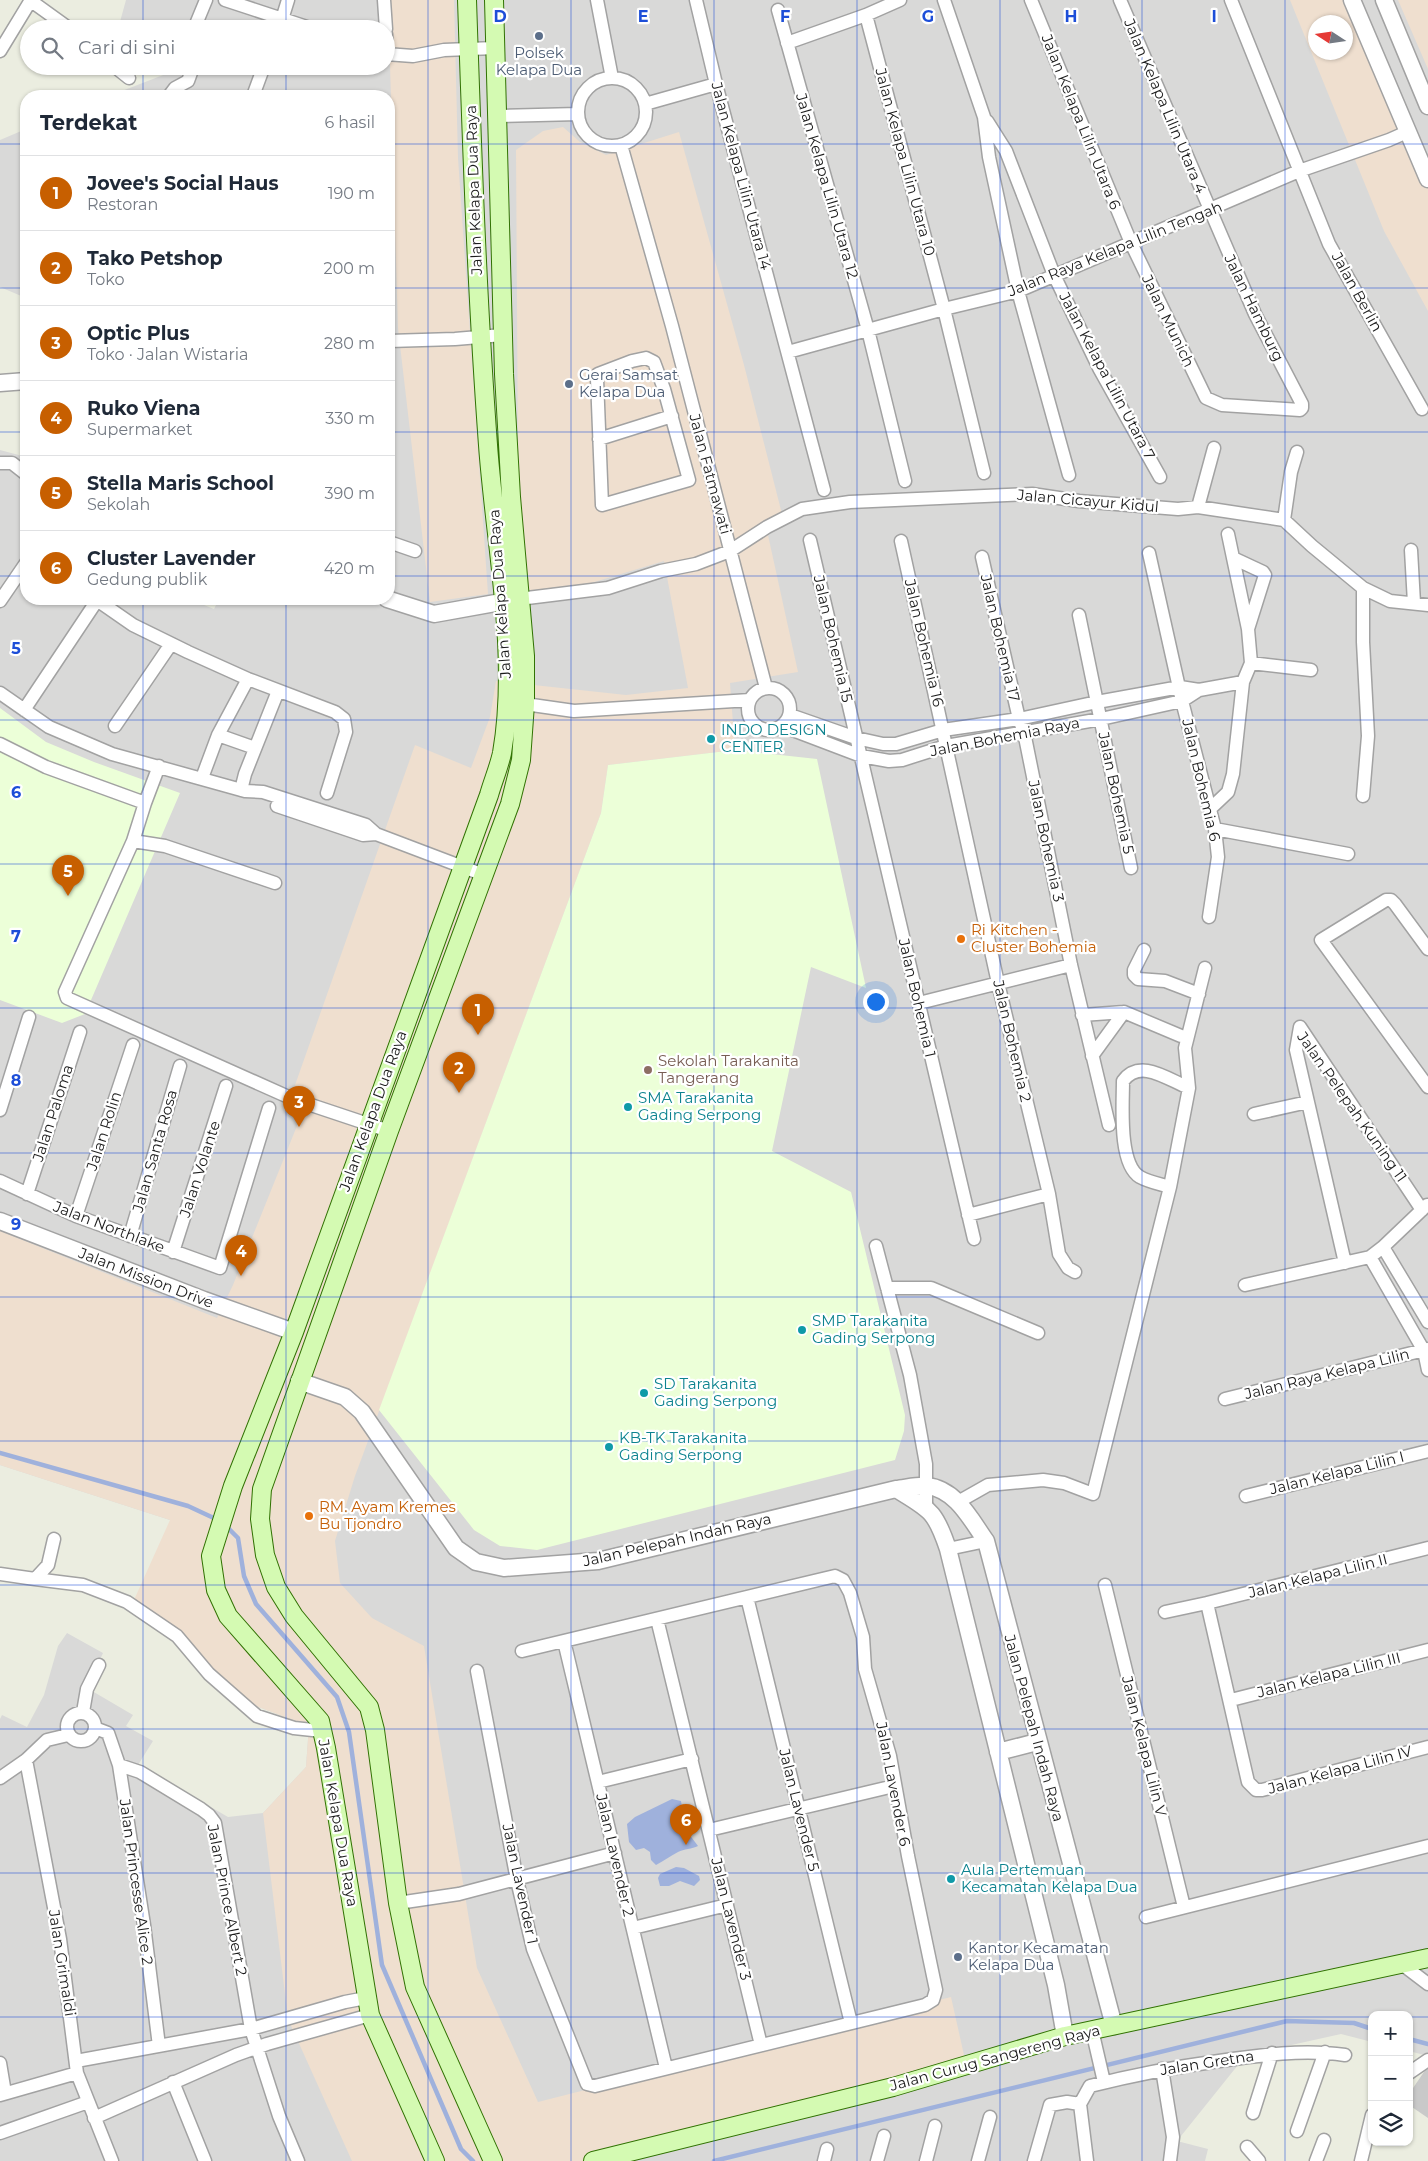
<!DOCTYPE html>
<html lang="id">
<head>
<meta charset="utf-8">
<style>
  :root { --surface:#fff; --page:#f2f2f3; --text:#1f2937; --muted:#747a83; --line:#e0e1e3; --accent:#c75f00 }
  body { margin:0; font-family:Montserrat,sans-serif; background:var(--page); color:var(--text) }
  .controls { position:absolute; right:15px; bottom:15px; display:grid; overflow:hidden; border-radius:10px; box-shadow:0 1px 4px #0004 }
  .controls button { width:45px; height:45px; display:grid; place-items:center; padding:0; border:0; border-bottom:1px solid var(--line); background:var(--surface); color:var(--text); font:25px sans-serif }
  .compass { position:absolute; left:1308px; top:15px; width:45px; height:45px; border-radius:50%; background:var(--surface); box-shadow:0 1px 4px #0004; rotate:282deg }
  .you { position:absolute; left:875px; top:1001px; width:18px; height:18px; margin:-12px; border:4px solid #fff; border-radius:50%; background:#1a73e8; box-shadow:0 0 0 8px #1a73e833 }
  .badge { display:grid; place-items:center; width:32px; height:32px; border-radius:50%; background:var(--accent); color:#fff; font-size:16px; font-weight:700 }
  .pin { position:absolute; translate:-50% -41px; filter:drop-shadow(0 1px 2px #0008) }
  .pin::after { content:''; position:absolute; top:26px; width:18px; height:15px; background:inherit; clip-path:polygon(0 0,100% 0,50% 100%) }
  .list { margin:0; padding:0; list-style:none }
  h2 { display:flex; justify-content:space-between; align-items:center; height:65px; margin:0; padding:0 20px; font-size:21px }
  h2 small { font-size:16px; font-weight:400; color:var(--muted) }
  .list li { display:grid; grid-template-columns:32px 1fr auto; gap:15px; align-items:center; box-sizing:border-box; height:75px; padding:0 20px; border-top:1px solid var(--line) }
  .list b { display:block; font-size:19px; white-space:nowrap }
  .list p { margin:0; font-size:16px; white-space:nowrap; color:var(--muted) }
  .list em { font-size:16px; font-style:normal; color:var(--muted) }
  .icon { flex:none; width:28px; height:28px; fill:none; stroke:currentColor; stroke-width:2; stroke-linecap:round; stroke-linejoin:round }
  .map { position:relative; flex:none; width:1428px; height:2161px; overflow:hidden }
  .search { position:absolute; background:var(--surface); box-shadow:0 1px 4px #0004; left:20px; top:20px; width:375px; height:55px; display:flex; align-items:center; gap:12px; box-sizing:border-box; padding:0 18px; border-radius:28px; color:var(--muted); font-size:19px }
  .panel { position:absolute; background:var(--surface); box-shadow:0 1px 4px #0004; left:20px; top:90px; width:375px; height:515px; border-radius:20px }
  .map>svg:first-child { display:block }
  .residential { fill:#d9d9d8; fill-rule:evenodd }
  .commercial { fill:#efdfcf; fill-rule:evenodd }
  .education { fill:#ecffd8 }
  .religious { fill:#c9c9c9 }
  .water { fill:#9fb1dc }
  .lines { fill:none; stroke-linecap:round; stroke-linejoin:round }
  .stream { stroke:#9fb1dc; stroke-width:4.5 }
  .minor-casing { stroke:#a2a2a2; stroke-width:15 }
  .tertiary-casing { stroke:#a2a2a2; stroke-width:19 }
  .secondary-casing { stroke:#317203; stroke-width:20 }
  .minor { stroke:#fff; stroke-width:12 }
  .tertiary { stroke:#fff; stroke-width:16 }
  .secondary { stroke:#d4fab2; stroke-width:18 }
  .grid { fill:none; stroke:#1d4ed8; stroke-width:1; stroke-opacity:0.55 }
  .service-dot { fill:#5c6f8a; stroke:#fff; stroke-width:2 }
  .culture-dot { fill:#0f9aa8; stroke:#fff; stroke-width:2 }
  .food-dot { fill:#e8710a; stroke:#fff; stroke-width:2 }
  .education-dot { fill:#8d6e63; stroke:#fff; stroke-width:2 }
  .labels { text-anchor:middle; stroke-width:4.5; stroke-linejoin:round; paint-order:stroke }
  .service-label { font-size:15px; fill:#4e5e75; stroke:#fff; text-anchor:start }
  .street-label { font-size:15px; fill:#1b1b1b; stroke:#fff }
  .culture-label { font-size:15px; fill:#0d838f; stroke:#fff; text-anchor:start }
  .food-label { font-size:15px; fill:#c56008; stroke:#fff; text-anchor:start }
  .education-label { font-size:15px; fill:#785e54; stroke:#fff; text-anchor:start }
  .grid-label { font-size:16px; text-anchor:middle; font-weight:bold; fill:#1d4ed8; stroke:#fff; stroke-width:4.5; stroke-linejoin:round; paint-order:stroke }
</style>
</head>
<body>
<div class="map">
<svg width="1428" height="2161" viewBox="0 0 1428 2161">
  <rect width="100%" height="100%" fill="#ebede0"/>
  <path class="residential" d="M126 0H1428V2056L1409 2051V2015H1372V2042L1341 2034 1246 2055 1177 2141 1208 2149 1205 2161H0V1719L2 1715 27 1727 44 1695 58 1646 67 1633 103 1653 87 1688 133 1715 126 1726 153 1741 138 1765 228 1817 263 1813 306 1767 309 1726 256 1706 233 1690 184 1637 170 1520 0 1465V450L26 457V599H189L214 609 219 599H389V96H109L171 72 164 66H386V29H118ZM1316 22H1346V52H1316Z
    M26 129V298L0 287V140Z"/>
  <path class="commercial" d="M388 0H454L458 158 488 594 430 602 398 328Z
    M1290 0H1345L1395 118 1428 188V311L1384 231ZM1316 22H1346V52H1316Z
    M1398 0H1428V69Z
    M563 127 580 142 606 155 679 132 744 365 782 514 766 526 798 672 730 683 735 750 608 765 601 813 355 1476 335 1541 340 1583 372 1618 424 1646 477 1968 538 2102 951 1997 968 2073 590 2161H352L288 2019 263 1813 306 1767 309 1726 256 1706 233 1690 184 1637 134 1600 170 1520 0 1465V1231L217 1318 233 1285 309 1096 294 1088 415 745 471 768 490 717 496 681 626 695 688 688 664 561 591 583 526 591 518 461 516 150 543 131Z"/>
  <path class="education" d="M0 708 46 742 94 762 180 793 85 1014 62 1023 0 1000Z
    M735 750 817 759 866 988 811 967 772 1151 851 1192 905 1415 904 1431 895 1460 537 1550 500 1546 474 1530 379 1410 601 813 608 765Z"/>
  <path class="religious" d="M1428 2066V2118L1409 2105V2094Z"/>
  <path class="water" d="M672 1799 681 1801 686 1830 698 1846C692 1849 684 1849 678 1852 670 1856 664 1861 656 1865L651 1860 650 1852 644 1848 636 1850 629 1842 627 1824 635 1817Z
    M676 1867 684 1868 699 1876 700 1880 694 1886 680 1881 669 1886H660L658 1878 660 1874Z"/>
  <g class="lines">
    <path class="stream" d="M0 1453 188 1506 218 1520
      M225 1525 238 1538 244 1576 256 1604 337 1697 349 1732 382 1965 461 2149 473 2161
      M1409 2039 1428 2044
      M714 2161 1287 2021 1354 2023 1372 2029"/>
    <g class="minor-casing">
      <path id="minor" d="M225 0 313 29
        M384 0 386 29
        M597 0 612 78
        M696 0 716 84 824 490
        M944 0 984 117 989 157 1018 291 1069 475
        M1031 0 1131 243 1206 398 1222 405 1300 410 1302 408V404L1255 314 1120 0
        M1231 0 1329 244 1422 409
        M31 1 70 29
        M778 10 868 330 905 481
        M866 15 944 309 984 473
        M194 29 206 0
        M279 29 288 0
        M386 34 387 55
        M787 43 866 15 900 0
        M0 51 31 0
        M386 54 413 56 444 50 495 48
        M114 66 129 78
        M578 112a34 34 0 1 1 68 0a34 34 0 1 1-68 0Z
        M169 96 175 88 188 81 192 70 191 66
        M253 96 264 66
        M645 104 716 84
        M499 116 578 114
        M987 121 1006 151 1054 275 1099 368 1160 477
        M621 145 672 326 766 688
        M389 341 455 339 503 335
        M788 352 944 309 1018 291 1299 171 1389 140 1407 132
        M646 358 654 362 664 389 689 480 602 505 597 379 598 374 632 361Z
        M599 439 672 416
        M0 463H12L26 474
        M1198 507 1214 448
        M1284 520 1291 472 1297 452
        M810 540 974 1239
        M901 541 998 983 1049 1194 1059 1254 1068 1268 1075 1272
        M389 542 415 551
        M1411 550 1414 603
        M1149 553 1182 701 1215 829 1218 857 1209 917
        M982 557 1019 719 1024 732 1071 965 1109 1125
        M1233 558 1263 572 1265 575 1248 629
        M1363 588V642L1368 736 1363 796
        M519 599 608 588 661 571 696 564 730 551 767 527 802 509 850 502 1032 494 1079 501 1178 509 1198 507 1284 520 1312 546 1363 588 1390 601 1428 605
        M97 600 133 625 188 652 248 679 335 712 344 719 346 732 327 793
        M0 601 26 563
        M1079 615 1131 868
        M1251 663 1311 670
        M748 709a21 21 0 1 1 42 0a21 21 0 1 1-42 0Z
        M0 693 49 727 112 754 245 791 263 792 366 825 376 834 484 875
        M525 704 574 711 750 700
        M24 710 98 599
        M790 715 856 738 883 744H896L943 730 1019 719 1097 702 1180 687 1199 690 1243 682
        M115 726 171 644
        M782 726 861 756 889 761 902 760 946 746 1101 719 1182 701 1199 690
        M218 735 255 748
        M0 744 46 767 145 803 133 841 65 992 67 998 293 1099 389 1131
        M202 778 218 735 248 679
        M241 790 245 774 278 691
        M145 803 159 766
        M277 806 363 835 376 834
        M1210 809 1228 792 1233 774 1243 682 1251 663 1248 629 1228 534
        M1215 829 1348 854
        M133 841 165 846 275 883
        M1428 949 1395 904 1391 900H1386L1321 940 1428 1087
        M1144 950 1134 970V975L1138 979 1165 981 1199 994
        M919 1003 1071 965
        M1082 1015 1124 1012 1181 1036
        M1300 1027 1296 1050 1345 1263
        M1300 1027 1422 1210
        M1092 1056 1124 1012
        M0 1110 29 1017
        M1254 1114 1308 1102
        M0 1181 76 1216 220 1268 269 1108
        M1170 1187 1189 1088
        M27 1194 80 1032
        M968 1215 1049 1194
        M76 1216 133 1045
        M130 1236 180 1066
        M876 1246 910 1375 926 1464V1508
        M1383 1247 1428 1322
        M173 1252 226 1086
        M1370 1257 1424 1351 1428 1370
        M1245 1285 1370 1257 1383 1247 1427 1205
        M887 1288H931L1038 1333
        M1225 1399 1428 1349
        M1246 1496 1428 1451
        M958 1502 988 1485 1043 1480 1064 1483 1093 1494 1170 1187C1160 1184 1149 1182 1140 1177 1118 1164 1123 1104 1123 1081 1140 1058 1167 1079 1189 1088L1185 1048 1205 968
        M1428 1548 1207 1603 1248 1782 1256 1790H1262L1428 1747
        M948 1549 986 1541
        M0 1574 35 1579 48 1565 54 1539
        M35 1579 83 1585 127 1602 177 1636 209 1674 257 1716 294 1728 322 1731
        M1105 1585 1184 1907
        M747 1597 851 2023
        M1165 1612 1207 1603
        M657 1619 761 2045
        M564 1641 666 2068
        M477 1671 517 1880 533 1949 587 2084 595 2086 925 2005 933 2000 936 1990 908 1856 890 1756 865 1669 863 1637 850 1593 843 1580 835 1576 522 1651
        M1231 1700 1428 1650
        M83 1712 87 1689 99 1665
        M67 1727a14 14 0 1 1 28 0a14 14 0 1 1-28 0Z
        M95 1728 108 1733 119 1765 144 1925 159 2046
        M26 1760 60 1939 77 2073 112 2161
        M119 1765 140 1772 201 1809 209 1815 215 1823 251 2029 279 2116 298 2161
        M0 1778 26 1760 47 1740 68 1735
        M598 1782 692 1759
        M709 1830 894 1786
        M398 1903 459 1894 615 1853
        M1146 1917 1428 1846
        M633 1928 727 1905
        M1403 1965 1428 1984
        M1092 2030 1104 2082
        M76 2061 251 2029 345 2002 366 1998
        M0 2063 5 2093
        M1162 2069 1173 2137 1170 2161
        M1409 2073 1428 2060
        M173 2082 205 2161
        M0 2095 77 2073
        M1080 2104 1090 2086C1133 2075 1175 2067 1219 2061 1261 2055 1303 2049 1345 2055
        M1253 2113 1272 2053
        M94 2118 236 2055 267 2044 370 2015
        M1297 2131 1325 2052
        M0 2133 88 2102
        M1247 2147 1259 2161
        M824 2161 827 2149
        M877 2161 884 2136
        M926 2161 935 2126
        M978 2161 990 2117
        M1034 2161 1050 2105 1067 2102 1080 2104 1087 2161
        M1316 2161 1324 2140
        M1361 2161 1372 2115"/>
    </g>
    <g class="tertiary-casing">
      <path id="tertiary" d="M1352 0 1428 179
        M1384 0 1428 106
        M0 383 26 381
        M387 599 434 614 518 599
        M0 1221 204 1300 294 1332
        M299 1381 345 1397 362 1412 456 1548 476 1562 504 1568 598 1561 896 1489C906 1488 917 1485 927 1486 956 1489 971 1520 986 1541L1114 2026
        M896 1489C930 1510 935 1510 948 1549L1056 1985 1065 2036
        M998 1752 1037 1742"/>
    </g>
    <g class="secondary-casing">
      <path id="secondary" d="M435 2161 370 2015 326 1748 320 1721 228 1616 216 1590 211 1556 233 1486 294 1332 489 795C493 781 499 767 502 753 519 654 495 544 488 445 477 297 472 149 467 0
        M493 2161 415 1987 398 1903 375 1730 369 1707 294 1616 276 1587 265 1555 260 1519 262 1489 389 1131 510 804 521 760 525 704V656L511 497 504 374 494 0
        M593 2161 893 2087 1065 2036 1428 1958"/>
    </g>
    <use href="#minor" class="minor"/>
    <use href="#tertiary" class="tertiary"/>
    <use href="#secondary" class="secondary"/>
  </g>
  <path class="grid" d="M143 0V29M286 0V29M428 0V2161M571 0V2161M714 0V2161M857 0V2161M1000 0V2161M1142 0V2161M1285 0V2161M143 66V96M286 66V96M0 144H26M389 144H1428M0 288H26M389 288H1428M0 432H26M389 432H1428M0 576H26M389 576H1428M143 599V2161M286 599V2161M0 720H1428M0 864H1428M0 1008H1428M0 1153H1428M0 1297H1428M0 1441H1428M0 1585H1428M0 1729H1428M0 1873H1428M0 2017H1372M1409 2017H1428"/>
  <g class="service-dot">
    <circle cx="539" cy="36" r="5"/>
    <circle cx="569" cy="384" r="5"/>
    <circle cx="958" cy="1957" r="5"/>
  </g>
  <g class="culture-dot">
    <circle cx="711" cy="739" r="5"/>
    <circle cx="628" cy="1107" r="5"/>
    <circle cx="802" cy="1330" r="5"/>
    <circle cx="644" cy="1393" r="5"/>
    <circle cx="609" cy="1447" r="5"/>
    <circle cx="951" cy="1879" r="5"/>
  </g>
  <g class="food-dot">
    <circle cx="961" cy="939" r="5"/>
    <circle cx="309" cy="1516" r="5"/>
  </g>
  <circle class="education-dot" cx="648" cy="1070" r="5"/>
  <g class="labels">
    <g class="service-label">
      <text x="539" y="58" text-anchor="middle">Polsek<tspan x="539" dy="17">Kelapa Dua</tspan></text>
      <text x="579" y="380">Gerai Samsat<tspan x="579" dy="17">Kelapa Dua</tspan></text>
      <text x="968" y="1953">Kantor Kecamatan<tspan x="968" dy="17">Kelapa Dua</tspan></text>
    </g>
    <g class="street-label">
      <text transform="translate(1165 106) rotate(67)" y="5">Jalan Kelapa Lilin Utara 4</text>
      <text transform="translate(1081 122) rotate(68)" y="5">Jalan Kelapa Lilin Utara 6</text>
      <text transform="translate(905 162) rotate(75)" y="5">Jalan Kelapa Lilin Utara 10</text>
      <text transform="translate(741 176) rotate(75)" y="5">Jalan Kelapa Lilin Utara 14</text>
      <text transform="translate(827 186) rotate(74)" y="5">Jalan Kelapa Lilin Utara 12</text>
      <text transform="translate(474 190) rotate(-92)" y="5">Jalan Kelapa Dua Raya</text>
      <text transform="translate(1115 249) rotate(-22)" y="5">Jalan Raya Kelapa Lilin Tengah</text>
      <text transform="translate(1357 292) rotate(61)" y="5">Jalan Berlin</text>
      <text transform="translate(1254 308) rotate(64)" y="5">Jalan Hamburg</text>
      <text transform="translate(1168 321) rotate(64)" y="5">Jalan Munich</text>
      <text transform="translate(1107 376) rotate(62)" y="5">Jalan Kelapa Lilin Utara 7</text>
      <text transform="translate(710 474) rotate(75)" y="5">Jalan Fatmawati</text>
      <text transform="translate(1088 501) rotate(5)" y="5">Jalan Cicayur Kidul</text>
      <text transform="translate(500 594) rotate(-94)" y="5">Jalan Kelapa Dua Raya</text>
      <text transform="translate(1000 638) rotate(77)" y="5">Jalan Bohemia 17</text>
      <text transform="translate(833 639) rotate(77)" y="5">Jalan Bohemia 15</text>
      <text transform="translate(924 643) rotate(77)" y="5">Jalan Bohemia 16</text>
      <text transform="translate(1005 737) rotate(-11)" y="5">Jalan Bohemia Raya</text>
      <text transform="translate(1201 780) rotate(77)" y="5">Jalan Bohemia 6</text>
      <text transform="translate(1116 793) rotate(78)" y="5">Jalan Bohemia 5</text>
      <text transform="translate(1046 841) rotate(78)" y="5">Jalan Bohemia 3</text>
      <text transform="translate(917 998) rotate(77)" y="5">Jalan Bohemia 1</text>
      <text transform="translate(1012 1041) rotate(77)" y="5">Jalan Bohemia 2</text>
      <text transform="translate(1352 1107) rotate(55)" y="5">Jalan Pelepah Kuning 11</text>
      <text transform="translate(373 1111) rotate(-70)" y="5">Jalan Kelapa Dua Raya</text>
      <text transform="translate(53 1113) rotate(-72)" y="5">Jalan Paloma</text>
      <text transform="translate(104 1131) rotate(-72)" y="5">Jalan Rolin</text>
      <text transform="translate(155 1151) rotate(-74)" y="5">Jalan Santa Rosa</text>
      <text transform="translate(200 1169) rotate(-72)" y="5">Jalan Volante</text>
      <text transform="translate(109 1227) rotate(21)" y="5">Jalan Northlake</text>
      <text transform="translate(146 1278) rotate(21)" y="5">Jalan Mission Drive</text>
      <text transform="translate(1327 1374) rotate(-14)" y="5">Jalan Raya Kelapa Lilin</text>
      <text transform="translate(1337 1473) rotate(-14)" y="5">Jalan Kelapa Lilin I</text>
      <text transform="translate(677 1540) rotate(-13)" y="5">Jalan Pelepah Indah Raya</text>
      <text transform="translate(1318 1576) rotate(-14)" y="5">Jalan Kelapa Lilin II</text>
      <text transform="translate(1329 1675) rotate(-14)" y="5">Jalan Kelapa Lilin III</text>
      <text transform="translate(1034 1728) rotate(75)" y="5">Jalan Pelepah Indah Raya</text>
      <text transform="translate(1144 1746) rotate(76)" y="5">Jalan Kelapa Lilin V</text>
      <text transform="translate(1340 1770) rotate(-15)" y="5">Jalan Kelapa Lilin IV</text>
      <text transform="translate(893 1784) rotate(79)" y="5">Jalan Lavender 6</text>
      <text transform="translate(799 1810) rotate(76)" y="5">Jalan Lavender 5</text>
      <text transform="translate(338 1823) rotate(80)" y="5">Jalan Kelapa Dua Raya</text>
      <text transform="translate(615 1855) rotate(77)" y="5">Jalan Lavender 2</text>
      <text transform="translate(136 1882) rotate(82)" y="5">Jalan Princesse Alice 2</text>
      <text transform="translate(520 1884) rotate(78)" y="5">Jalan Lavender 1</text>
      <text transform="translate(227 1900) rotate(79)" y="5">Jalan Prince Albert 2</text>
      <text transform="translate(731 1919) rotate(76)" y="5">Jalan Lavender 3</text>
      <text transform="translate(62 1963) rotate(81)" y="5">Jalan Grimaldi</text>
      <text transform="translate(995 2058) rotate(-15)" y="5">Jalan Curug Sangereng Raya</text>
      <text transform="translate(1207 2063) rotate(-9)" y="5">Jalan Gretna</text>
    </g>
    <g class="culture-label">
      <text x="721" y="735">INDO DESIGN<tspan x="721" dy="17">CENTER</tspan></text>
      <text x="638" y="1103">SMA Tarakanita<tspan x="638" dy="17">Gading Serpong</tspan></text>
      <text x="812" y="1326">SMP Tarakanita<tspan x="812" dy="17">Gading Serpong</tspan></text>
      <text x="654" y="1389">SD Tarakanita<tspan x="654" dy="17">Gading Serpong</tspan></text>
      <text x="619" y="1443">KB-TK Tarakanita<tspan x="619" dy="17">Gading Serpong</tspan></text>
      <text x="961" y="1875">Aula Pertemuan<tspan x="961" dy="17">Kecamatan Kelapa Dua</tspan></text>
    </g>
    <g class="food-label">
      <text x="971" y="935">Ri Kitchen -<tspan x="971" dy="17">Cluster Bohemia</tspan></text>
      <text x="319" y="1512">RM. Ayam Kremes<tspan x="319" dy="17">Bu Tjondro</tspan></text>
    </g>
    <g class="education-label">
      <text x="658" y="1066">Sekolah Tarakanita<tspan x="658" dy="17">Tangerang</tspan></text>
    </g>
  </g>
  <g class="grid-label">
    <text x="500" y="22">D</text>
    <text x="643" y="22">E</text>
    <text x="785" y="22">F</text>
    <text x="928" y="22">G</text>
    <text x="1071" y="22">H</text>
    <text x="1214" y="22">I</text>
    <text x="16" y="654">5</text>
    <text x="16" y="798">6</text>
    <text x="16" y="942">7</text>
    <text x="16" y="1086">8</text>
    <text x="16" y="1230">9</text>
  </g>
</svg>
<div class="controls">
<button>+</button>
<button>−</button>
<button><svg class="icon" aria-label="layers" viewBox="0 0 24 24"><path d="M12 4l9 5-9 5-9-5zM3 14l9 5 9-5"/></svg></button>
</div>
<svg class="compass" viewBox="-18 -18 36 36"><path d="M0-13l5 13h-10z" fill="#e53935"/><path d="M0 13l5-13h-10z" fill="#747a83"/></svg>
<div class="you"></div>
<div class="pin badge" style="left:478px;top:1035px">1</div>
<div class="pin badge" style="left:459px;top:1093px">2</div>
<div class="pin badge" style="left:299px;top:1127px">3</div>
<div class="pin badge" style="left:241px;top:1276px">4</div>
<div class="pin badge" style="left:68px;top:896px">5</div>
<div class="pin badge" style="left:686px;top:1845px">6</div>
<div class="search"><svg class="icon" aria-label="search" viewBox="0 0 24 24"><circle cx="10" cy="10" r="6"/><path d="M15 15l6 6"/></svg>Cari di sini</div>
<section class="panel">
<h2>Terdekat<small>6 hasil</small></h2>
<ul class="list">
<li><span class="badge">1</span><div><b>Jovee's Social Haus</b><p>Restoran</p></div><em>190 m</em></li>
<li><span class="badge">2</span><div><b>Tako Petshop</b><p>Toko</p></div><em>200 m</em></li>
<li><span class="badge">3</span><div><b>Optic Plus</b><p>Toko · Jalan Wistaria</p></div><em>280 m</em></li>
<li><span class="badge">4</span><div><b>Ruko Viena</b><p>Supermarket</p></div><em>330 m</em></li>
<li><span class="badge">5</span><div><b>Stella Maris School</b><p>Sekolah</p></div><em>390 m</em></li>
<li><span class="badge">6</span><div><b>Cluster Lavender</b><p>Gedung publik</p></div><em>420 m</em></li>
</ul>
</section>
</div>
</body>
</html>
